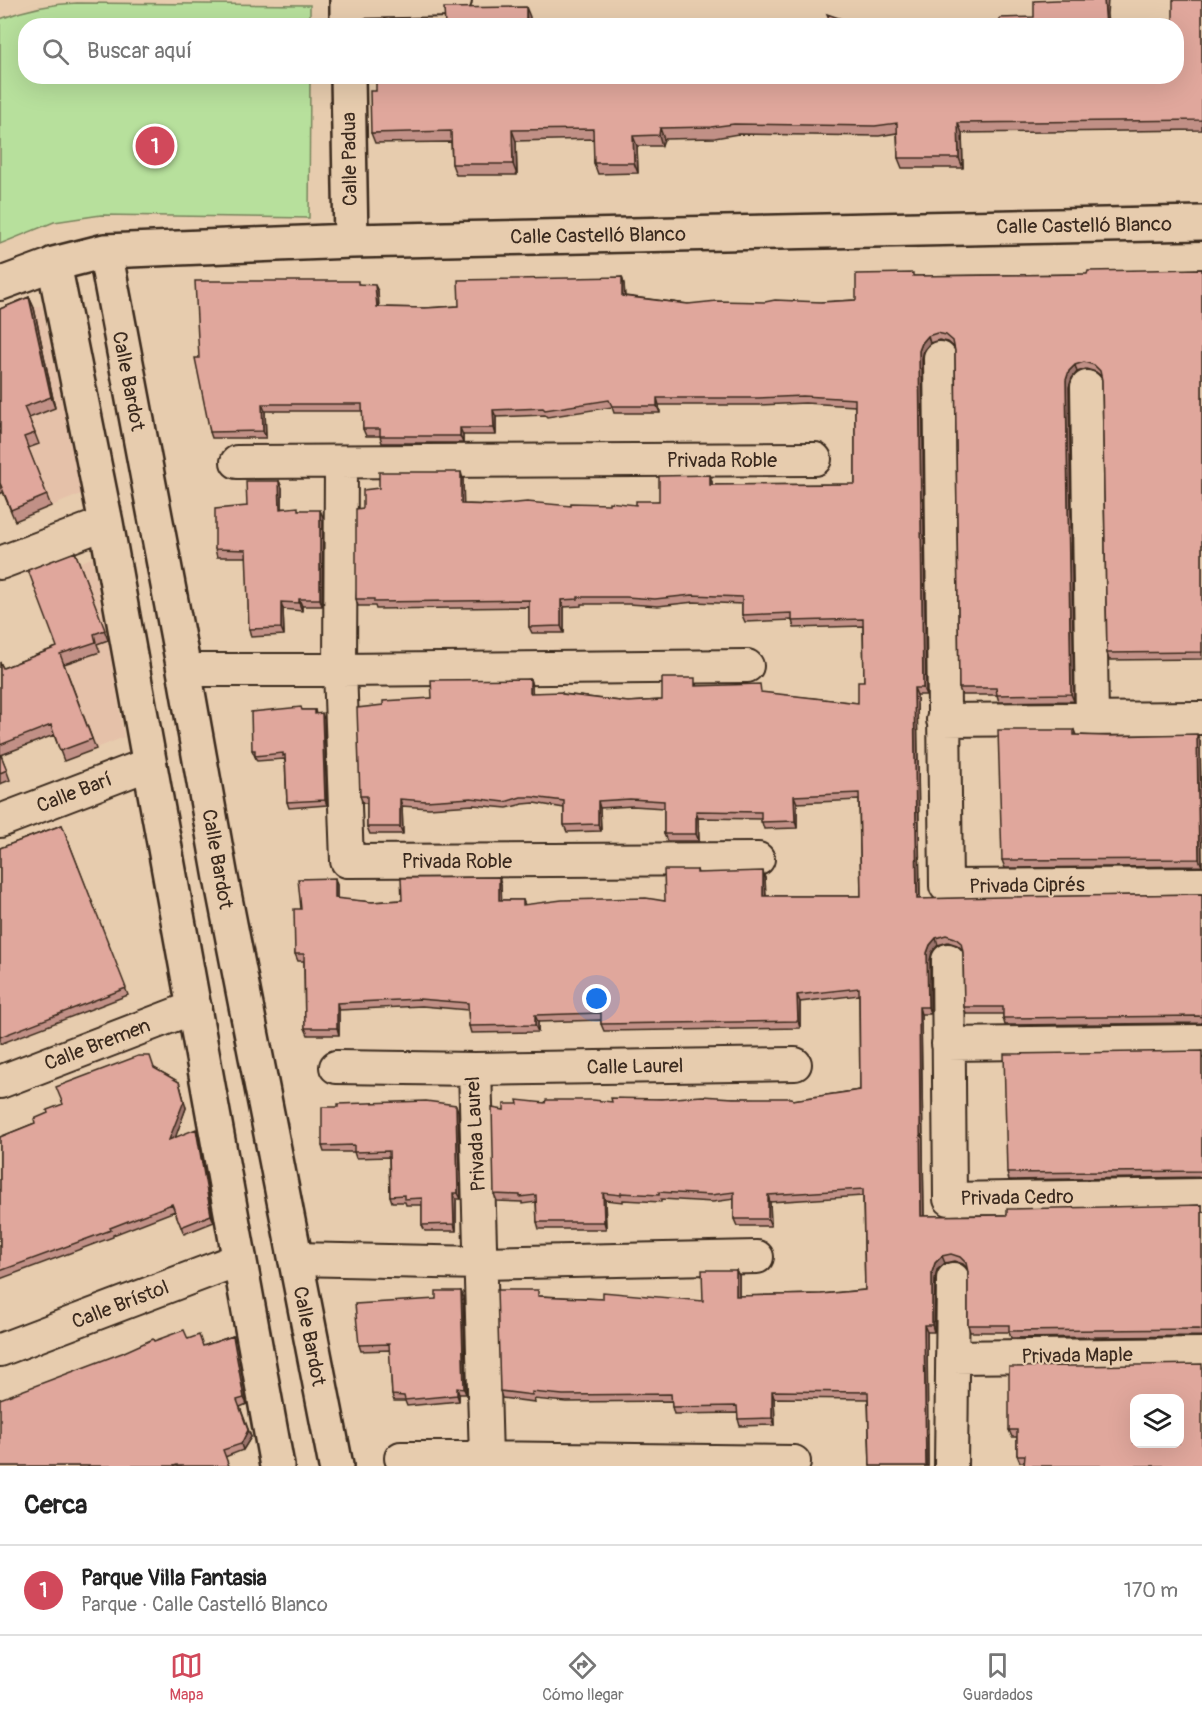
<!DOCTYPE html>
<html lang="es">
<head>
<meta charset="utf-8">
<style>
  :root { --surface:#fff; --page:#f6f6f6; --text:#222; --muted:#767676; --line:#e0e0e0; --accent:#d1495b }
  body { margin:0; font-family:Pangolin,sans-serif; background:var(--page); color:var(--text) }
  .controls { position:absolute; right:18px; bottom:18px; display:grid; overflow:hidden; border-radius:12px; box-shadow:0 6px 24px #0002 }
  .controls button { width:54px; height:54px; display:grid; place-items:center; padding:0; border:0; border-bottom:2px solid var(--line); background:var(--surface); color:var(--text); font:30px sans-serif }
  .you { position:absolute; left:597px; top:999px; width:21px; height:21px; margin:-15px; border:4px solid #fff; border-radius:50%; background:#1a73e8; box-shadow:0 0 0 9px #1a73e833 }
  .badge { display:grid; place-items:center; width:39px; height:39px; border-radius:50%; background:var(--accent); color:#fff; font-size:20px; font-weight:700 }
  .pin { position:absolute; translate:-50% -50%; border:3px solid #fff; box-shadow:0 2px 6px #0006 }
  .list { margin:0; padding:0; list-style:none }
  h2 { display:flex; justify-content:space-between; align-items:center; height:78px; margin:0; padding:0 24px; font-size:26px }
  h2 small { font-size:20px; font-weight:400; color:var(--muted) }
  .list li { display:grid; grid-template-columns:39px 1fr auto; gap:18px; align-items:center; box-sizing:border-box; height:90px; padding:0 24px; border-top:2px solid var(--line) }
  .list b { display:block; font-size:22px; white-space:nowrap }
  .list p { margin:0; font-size:20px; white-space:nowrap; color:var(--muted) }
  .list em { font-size:20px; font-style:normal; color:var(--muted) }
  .icon { flex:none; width:33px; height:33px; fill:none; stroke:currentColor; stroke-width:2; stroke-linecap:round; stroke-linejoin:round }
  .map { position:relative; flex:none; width:1202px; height:1466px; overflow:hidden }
  .search { position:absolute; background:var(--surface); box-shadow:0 6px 24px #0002; left:18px; right:18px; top:18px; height:66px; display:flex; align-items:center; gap:15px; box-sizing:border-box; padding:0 21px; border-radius:24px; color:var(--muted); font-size:22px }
  .sheet { height:168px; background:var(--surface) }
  nav { display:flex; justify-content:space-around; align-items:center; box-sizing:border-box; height:84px; border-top:2px solid var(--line); background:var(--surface); font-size:16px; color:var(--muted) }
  nav a { display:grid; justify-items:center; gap:3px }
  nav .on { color:var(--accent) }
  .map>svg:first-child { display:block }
  .built { fill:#e5c1a9 }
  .green { fill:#b7e09c; stroke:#79855d; stroke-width:1.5 }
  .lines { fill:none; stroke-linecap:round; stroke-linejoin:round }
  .street-casing { stroke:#3b2a1e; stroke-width:36 }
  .secondary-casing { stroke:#3b2a1e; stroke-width:38 }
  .street { stroke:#e7ccae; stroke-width:32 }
  .secondary { stroke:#e7ccae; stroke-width:33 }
  .wall { fill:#c19086; stroke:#3b2a1e; stroke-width:1.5 }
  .shaded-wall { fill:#9d756d; stroke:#3b2a1e; stroke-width:1.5 }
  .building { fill:#e0a79c; stroke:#3b2a1e; stroke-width:1.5; fill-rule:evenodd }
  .labels { text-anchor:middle; stroke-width:4.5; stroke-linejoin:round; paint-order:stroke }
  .street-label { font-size:20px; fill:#3b2a1e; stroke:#e7ccae }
</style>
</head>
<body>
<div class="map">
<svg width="1202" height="1466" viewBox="0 0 1202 1466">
  <rect width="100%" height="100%" fill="#e7ccae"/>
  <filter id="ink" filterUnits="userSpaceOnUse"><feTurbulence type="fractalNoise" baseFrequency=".0167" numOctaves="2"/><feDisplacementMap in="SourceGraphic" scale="12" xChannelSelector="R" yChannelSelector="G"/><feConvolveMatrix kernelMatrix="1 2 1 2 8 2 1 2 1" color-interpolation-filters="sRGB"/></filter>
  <g filter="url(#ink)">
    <path class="built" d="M42 305 81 494 15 521 0 484V430L33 308Z
      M92 558 108 640 124 737 64 761 29 670 61 657 32 580Z"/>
    <path class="green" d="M77 3 310 5V25L26 26V76L310 77 309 218 101 215 54 222 0 244V19C26 9 50 4 77 3Z"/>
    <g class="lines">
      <g class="street-casing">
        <path id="street" d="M347 2 455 0
          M0 284 54 264
          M940 358 946 886 1202 884
          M1087 387 1092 718
          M237 462 815 459
          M341 462 340 670 347 861 758 859
          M0 563 106 523
          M184 670H340L747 666
          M943 720 1202 718
          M0 821 149 764
          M948 960 950 1199 1202 1195
          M948 1044 1202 1041
          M336 1067 475 1069 795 1064
          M475 1069 486 1458
          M0 1082 195 1007
          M295 1259 481 1263 757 1257
          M0 1350 240 1259
          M952 1357 1202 1354
          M401 1458H486L794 1462
          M951 1466 953 1279"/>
      </g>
      <g class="secondary-casing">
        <path id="secondary" d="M347 0V26
          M348 76 351 241
          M105 251 184 670 221 878 336 1466
          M277 1466 106 523 54 264 105 251 351 241 1202 223"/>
      </g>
      <use href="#street" class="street"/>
      <use href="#secondary" class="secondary"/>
    </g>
    <path class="wall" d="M1202 0V130L962 133 963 168H902L898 158 897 133 879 136 738 134 715 138 664 139 662 146H637L638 173 598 174 594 163V139L516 141 517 175H456L452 164 451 142 375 143 371 133 1176 76Z
      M1202 269V659L1109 660 1107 653 1102 380V377L1096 372 1086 369 1077 372 1072 378 1069 387 1074 701 999 702 997 695H962L959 688 955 351V348L948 342 939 340 930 343 924 350 922 358 926 695H917L920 899 1202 894V1023L1005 1025 1003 1018V1014H966L964 1007 963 950 957 945 948 942 938 945 932 952 930 960V1014H921L924 1216 1007 1215 1202 1205V1336L1011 1338 1009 1332H970L968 1325V1269L963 1264 954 1261 945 1263 937 1270 935 1279 934 1332H927L928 1466H870L868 1399 774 1398 775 1425 740 1426 738 1419V1413L674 1414 672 1407V1401L566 1402 534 1399 535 1402 502 1398 500 1391 540 1296 603 1299 703 1301 736 1270 739 1276V1296L821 1294 865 1290 863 1196 770 1202 771 1226H737L734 1219V1199L713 1202 661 1199V1202L623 1200V1202L605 1200 606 1229H539L537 1222 536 1202 522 1204V1202L497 1201 494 1194 504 1110 545 1103 612 1102 661 1099 733 1098 793 1100 860 1090 859 995 800 1002V1028L604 1031 601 1024V1020L538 1022V1032L471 1033 469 1026 468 1010 422 1006 339 1010V1035H308L305 1028 304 961H298L295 954 301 909 337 885V899L372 902 402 900 499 877 501 884V900H523L525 905 665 901 697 870 698 873 765 878 766 896H861L859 800 797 803V828L764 829 761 819 698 818 699 841H667L664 834V808L633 806 600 808 601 831 567 832 564 825V808L534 803 523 804 507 808 473 805 429 808 402 806 403 834H370L367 827V803H363L360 796 383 705 432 698 530 679 532 686V693L563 694 628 702 662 700 697 684V686L858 703 864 681 863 626 794 628 792 620 745 622 742 615V604L694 602 658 606 629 604H581V606L564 607V633H532L529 627V607L376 609 375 606H358L356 599 363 508 463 479V504L495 505 571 506 636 505 659 501 712 482V485L855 484V406L805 403 760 405H659L660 413H614L612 407 547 417 545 415 496 417V435H463V443H382L380 436H366L363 429V411H265L266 438H212L210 432 199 358 359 284 378 291 379 307 425 308 459 306 622 277 624 284 625 296 688 304 821 302 856 300 914 276 1087 274Z
      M29 297 34 308 55 408 29 418 39 444 28 448 51 506 15 521 3 492 0 494V309Z
      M279 481 282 488V508L299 510 323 517 322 606H302V611L283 609 284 635 251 637 249 629 247 557H217L215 549 247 506Z
      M75 552 108 640 97 644 100 652 64 664 96 749 64 761 54 735 1 755 10 780 0 784V662L3 668 57 647Z
      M303 710H315L316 714 324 719 327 805 289 808 287 802 285 761 284 759 257 761 252 750Z
      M1074 730 1076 735 1200 741 1202 866 1005 868 1002 860Z
      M62 825 128 995 0 1044V848Z
      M1202 1051V1177L1009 1180 1007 1173Z
      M154 1068 179 1082 186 1108 175 1137 198 1136 214 1222 184 1234 175 1211 113 1235V1237L0 1279V1137L35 1123 48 1113Z
      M458 1111 461 1199H456V1231H425L422 1225V1205H406L405 1202H392L390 1196 389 1157 356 1158 354 1152H324L322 1146Z
      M461 1291 463 1297 466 1394H459V1401L407 1406 405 1401H394L392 1395 390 1350 361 1351 359 1345 436 1299Z
      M233 1336 236 1342 247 1404 240 1407 251 1437 243 1450 225 1457 229 1466H0L154 1341 188 1339 203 1346Z
      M1200 1365 1024 1462H1020L1017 1455V1437H1012L1009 1430Z"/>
    <path class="shaded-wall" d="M1104 0H1108L1107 14 1108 26H1106Z
      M526 7 530 17V26H527Z
      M958 123 962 133 963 168 959 158Z
      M660 128 664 139 662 146 659 135Z
      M512 130 516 141 517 175 513 164Z
      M633 136 637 146 638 173 634 163Z
      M622 277 624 284 625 303 622 296Z
      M375 285 378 291 379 314 377 307Z
      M29 297 34 308 55 408 51 397Z
      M928 336 930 343 924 350 922 358 926 695 923 688 919 351 922 343Z
      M1075 365 1077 372 1072 378 1069 387 1074 701 1071 694 1066 380 1069 371Z
      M657 398 659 405 660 413 657 406Z
      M262 404 265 411 266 438 263 431Z
      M493 410 496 417V435L494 428Z
      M460 428 463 435V443L460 436Z
      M461 472 463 479 464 511 461 504Z
      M710 475 712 482V492L710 485Z
      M279 481 282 488V516L280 509Z
      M320 510 323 517 322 606 320 599Z
      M299 599 302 606V611L299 603Z
      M561 600 564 607V633L561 626Z
      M281 602 283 609 284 635 281 628Z
      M530 679 532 686 533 700 530 693Z
      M914 688 917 695 920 906 917 899Z
      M322 713 324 719 327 805 325 800Z
      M1197 734 1200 741 1202 866 1199 859Z
      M794 796 797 803V828L795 821Z
      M400 799 402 806 403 834 400 827Z
      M598 801 600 808 601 831 598 824Z
      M696 811 698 818 699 841 696 834Z
      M763 871 765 878 766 903 763 896Z
      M499 877 501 884 502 907 499 900Z
      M335 878 337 885V905L335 898Z
      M936 938 938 945 932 952 930 960V1014L928 1007 927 953 930 945Z
      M797 995 800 1002V1028L798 1021Z
      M337 1003 339 1010V1035L337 1028Z
      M919 1007 921 1014 924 1223 921 1216Z
      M535 1015 538 1022V1032L535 1025Z
      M179 1082 186 1108 172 1147 169 1140Z
      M456 1105 458 1111 461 1199 458 1193Z
      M196 1129 198 1136 214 1222 211 1215Z
      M453 1193 456 1199V1231L454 1224Z
      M603 1193 605 1200 606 1229 604 1222Z
      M768 1195 770 1202 771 1226 768 1219Z
      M942 1256 945 1263 937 1270 935 1279 934 1332 932 1325V1272L935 1263Z
      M736 1270 739 1276V1303L736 1296Z
      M461 1291 463 1297 466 1394 464 1389Z
      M924 1325 927 1332 928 1466H926Z
      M233 1336 236 1342 247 1404 244 1398Z
      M457 1388 459 1394V1401L457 1395Z
      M772 1391 774 1398 775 1425 772 1418Z
      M248 1430 251 1437 243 1450 241 1444Z"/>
    <path class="building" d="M1057 0H1104L1106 26H1000V18L1034 17V1Z
      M1173 0H1202V120L958 123 959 158H898L897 123 875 126 734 124 711 127 660 128 659 135 633 136 634 163H594L593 129 512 130 513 164H452L451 131 371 133 370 91H376V76H1176V26H1173Z
      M526 7V25L549 24V26H445L444 8Z
      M827 14 862 26H832Z
      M1202 269V652L1107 653 1102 380 1100 371 1094 365 1084 362 1075 365 1069 371 1066 380 1071 694 997 695 996 688H959L955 351 953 341 946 335 937 333 928 336 922 343 919 351 923 688H914L917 899 1003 897 1202 894V1017L1199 1016 1003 1018V1007H964L963 952 961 943 955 938 946 935 936 938 930 945 927 953 928 1007H919L921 1216 1007 1215V1209L1202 1205V1330L1199 1329 1009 1331V1325H968V1272L966 1263 960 1257 951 1254 942 1256 935 1263 932 1272V1325H924L926 1466H870L868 1392 772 1391V1418L738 1419 737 1406 672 1407 671 1394 563 1395 532 1392V1395L500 1391 497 1290H538V1296L603 1299V1292L703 1301 702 1270H736V1296L821 1294 865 1290 863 1189 768 1195V1219H734V1192L711 1195 659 1192V1195L621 1193V1195L603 1193 604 1222H537L536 1195 520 1197V1195L494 1194 492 1108 504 1110V1104H518L517 1100 545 1103 546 1100H593L612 1102 611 1098 661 1099 702 1096 733 1098H792L793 1100 860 1090 859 988 797 995 798 1021 601 1024V1013L535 1015V1025L469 1026 468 1003 419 999 337 1003V1028H305L304 954H295L294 909H301L298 879 335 878V898L372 902 402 900 401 878 499 877V900H523V905L562 900 646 898 665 901 664 870H697V873L763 871V896H861L859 793 794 796 795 821 761 822V812L696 811V834H664V801L630 799 598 801V824L564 825V801L532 797H521L505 802 471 798 426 801 400 799V827H367V796H360L357 708 383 705V701L432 698 431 680 530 679V693L562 692V694L628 702 662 700V678H695V686L760 684 761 692 858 703V681H864L863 619 792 621V613L742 615V597L692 595 655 599 626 597H578V599L561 600V626L529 627V600L374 602V599H356V509L363 508V490L379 488V472H461V504L495 505 527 502 571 506V503L609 504V502L636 505V501H659V476L710 475V485L855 484V399L803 396 758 398H657V406H612L609 400 545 410 543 408 493 410 494 428H460V436H380V429H363L362 404H262L263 431 210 432 195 358H199L195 281H358V284L375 285 377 307 425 308 459 306 458 280 622 277V296L688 304 717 301 765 302 775 300 821 302 856 300V274L913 273V276L1087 274 1088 271Z
      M29 297 51 397 24 407 35 433 24 437 47 495 11 510 0 483V309Z
      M246 481H279L280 509 298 507V510H320V599H299V603L281 602V628L249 629 246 550 215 549V509L247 506Z
      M75 552 105 630 94 634 96 642 60 654 92 739 60 751 51 725 0 745V662L3 668 57 647 28 570Z
      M301 707 302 710H315V714L322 713 325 800 287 802 285 755 283 756V753L255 756V750H252L251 712Z
      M998 730H1074V735L1107 736 1197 734 1199 859 1002 860Z
      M0 753 7 770 0 773Z
      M62 825 126 988 0 1037V848Z
      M1202 1051V1171L1007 1173 1004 1054Z
      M138 1056H150L154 1068 179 1082 184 1101 169 1140 196 1129 211 1215 181 1227 172 1204 110 1228 111 1230 0 1271V1137L35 1123 34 1119 48 1113 47 1110 63 1104 56 1087Z
      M426 1101 456 1105 458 1193H453L454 1224 422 1225V1198L404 1199V1195L390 1196 389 1151 354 1152V1145L322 1146V1107H338V1104Z
      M436 1291H461L464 1389 457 1388V1395L405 1400 404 1396 392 1395 389 1344 359 1345 355 1304 436 1299Z
      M184 1330 188 1339 199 1335 203 1346 233 1336 244 1398 237 1400 248 1430 241 1444 223 1450 229 1466H177V1465L174 1466H0V1399L122 1353 153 1339 154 1341Z
      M1202 1364V1466H1024L1025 1455H1017V1430H1009V1367ZM1134 1398H1179V1443H1134Z"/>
  </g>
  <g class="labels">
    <g class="street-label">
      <text transform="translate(349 159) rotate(-91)" y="7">Calle Padua</text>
      <text transform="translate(1084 225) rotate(-1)" y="7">Calle Castelló Blanco</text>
      <text transform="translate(598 235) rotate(-1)" y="7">Calle Castelló Blanco</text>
      <text transform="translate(129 381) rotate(79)" y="7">Calle Bardot</text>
      <text x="722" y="467">Privada Roble</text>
      <text transform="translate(74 792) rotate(-21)" y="7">Calle Barí</text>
      <text transform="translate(218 859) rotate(80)" y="7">Calle Bardot</text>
      <text x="457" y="868">Privada Roble</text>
      <text transform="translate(1027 885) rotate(-1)" y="7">Privada Ciprés</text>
      <text transform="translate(97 1044) rotate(-21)" y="7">Calle Bremen</text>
      <text transform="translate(635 1066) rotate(-1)" y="7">Calle Laurel</text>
      <text transform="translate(475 1134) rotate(-93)" y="7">Privada Laurel</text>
      <text transform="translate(1017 1197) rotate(-1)" y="7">Privada Cedro</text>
      <text transform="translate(120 1304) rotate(-21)" y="7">Calle Brístol</text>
      <text transform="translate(310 1336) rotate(79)" y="7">Calle Bardot</text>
      <text transform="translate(1077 1355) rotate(-1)" y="7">Privada Maple</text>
    </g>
  </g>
</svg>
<div class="controls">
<button><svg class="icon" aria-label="layers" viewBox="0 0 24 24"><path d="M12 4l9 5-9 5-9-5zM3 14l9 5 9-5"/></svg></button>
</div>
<div class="you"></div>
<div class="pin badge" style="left:155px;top:146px">1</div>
<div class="search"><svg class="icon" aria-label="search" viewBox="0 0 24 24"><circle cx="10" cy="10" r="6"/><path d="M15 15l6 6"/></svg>Buscar aquí</div>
</div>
<section class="sheet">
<h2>Cerca<small></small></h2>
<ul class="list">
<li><span class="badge">1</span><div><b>Parque Villa Fantasia</b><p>Parque · Calle Castelló Blanco</p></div><em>170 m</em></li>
</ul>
</section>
<nav>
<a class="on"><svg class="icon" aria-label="map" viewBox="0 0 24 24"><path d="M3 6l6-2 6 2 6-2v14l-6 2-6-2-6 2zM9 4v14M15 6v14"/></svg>Mapa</a>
<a><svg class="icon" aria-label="directions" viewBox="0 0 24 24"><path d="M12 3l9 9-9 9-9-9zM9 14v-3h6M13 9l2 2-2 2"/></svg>Cómo llegar</a>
<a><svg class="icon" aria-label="saved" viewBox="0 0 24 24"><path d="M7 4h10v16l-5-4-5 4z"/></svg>Guardados</a>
</nav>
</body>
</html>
